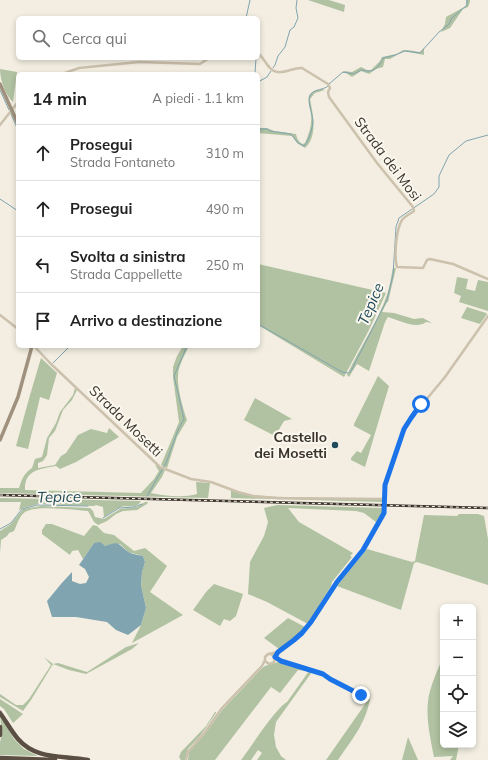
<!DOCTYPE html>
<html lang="it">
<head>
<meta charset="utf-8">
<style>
  :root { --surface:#fff; --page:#f2f2f2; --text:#222; --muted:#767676; --line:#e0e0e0 }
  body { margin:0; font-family:Mulish,sans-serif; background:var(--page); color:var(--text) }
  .controls { position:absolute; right:12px; bottom:12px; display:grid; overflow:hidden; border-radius:6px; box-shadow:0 2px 6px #0003 }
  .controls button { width:36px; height:36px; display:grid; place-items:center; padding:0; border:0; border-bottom:1px solid var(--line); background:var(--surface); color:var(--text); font:20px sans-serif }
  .stop { position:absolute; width:12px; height:12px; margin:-9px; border:3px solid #1a73e8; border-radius:50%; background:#fff }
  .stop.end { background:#1a73e8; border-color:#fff; box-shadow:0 1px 4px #0008 }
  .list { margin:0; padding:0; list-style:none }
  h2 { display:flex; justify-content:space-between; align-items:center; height:52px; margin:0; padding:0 16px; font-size:17px }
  h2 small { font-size:13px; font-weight:400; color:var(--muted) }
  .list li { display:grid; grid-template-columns:26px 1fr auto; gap:12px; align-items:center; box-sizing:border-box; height:56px; padding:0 16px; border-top:1px solid var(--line) }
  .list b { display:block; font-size:15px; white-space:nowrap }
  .list p { margin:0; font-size:13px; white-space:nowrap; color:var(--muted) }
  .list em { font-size:13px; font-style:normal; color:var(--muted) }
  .icon { flex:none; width:22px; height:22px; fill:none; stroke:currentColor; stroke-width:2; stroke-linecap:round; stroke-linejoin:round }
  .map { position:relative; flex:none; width:488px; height:760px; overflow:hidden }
  .search { position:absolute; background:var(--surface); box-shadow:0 2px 6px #0003; left:16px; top:16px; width:244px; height:44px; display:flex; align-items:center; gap:10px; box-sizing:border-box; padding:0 14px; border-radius:6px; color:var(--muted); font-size:15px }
  .panel { position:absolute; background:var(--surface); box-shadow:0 2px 6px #0003; left:16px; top:72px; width:244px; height:276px; border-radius:6px }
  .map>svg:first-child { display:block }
  .green { fill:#b0c2a1 }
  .water { fill:#80a4b0 }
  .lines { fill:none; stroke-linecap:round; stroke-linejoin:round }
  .stream { stroke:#80a4b0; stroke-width:1 }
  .minor { stroke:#ccc1ad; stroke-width:2.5 }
  .secondary { stroke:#9f917e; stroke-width:3.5 }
  .motorway { stroke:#5b4f43; stroke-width:4.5 }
  .rail-casing { stroke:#3a332b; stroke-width:2.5 }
  .rail { stroke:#faf7ee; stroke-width:1; stroke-dasharray:3; stroke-linecap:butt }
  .minor-bridge { stroke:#ccc1ad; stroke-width:2.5 }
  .route { stroke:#1a73e8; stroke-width:5 }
  .poi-dot { fill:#214b5b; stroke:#faf7ee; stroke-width:1.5 }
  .labels { text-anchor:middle; stroke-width:4; stroke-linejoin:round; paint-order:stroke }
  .street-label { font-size:14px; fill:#3a332b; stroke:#faf7ee }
  .poi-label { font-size:14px; font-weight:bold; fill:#3a332b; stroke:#faf7ee; text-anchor:end }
  .water-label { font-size:15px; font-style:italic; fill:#214b5b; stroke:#faf7ee }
</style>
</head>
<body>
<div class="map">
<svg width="488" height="760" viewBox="0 0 488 760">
  <rect width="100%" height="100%" fill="#f3eee1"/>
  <path class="green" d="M308 0H329L345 5 344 12Z
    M466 0H470V2L468 7 463 9 450 28 441 32 445 24 446 17 466 6Z
    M424 48V55L404 51 390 59H385L383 67 376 69 369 74 361 71 352 77 346 73H342L344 71 352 72 361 67 367 70H371L380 61 382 57 397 54 403 50H407L420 52Z
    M0 69 17 72 13 102C5 95 0 79 0 69Z
    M322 89 325 90 315 93 310 99C313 114 318 136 305 148L297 143 292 136 258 133V128H267L274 131 296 134C297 138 298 142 303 144L305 143C309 134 312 125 311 115 311 109 307 102 309 96 311 91 317 90 322 89Z
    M258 264 386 293 369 330 344 377 258 325Z
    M393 268H396L388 302H387L382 312 394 313 414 319 423 318 432 323 426 322C416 330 399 320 388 317L385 322 369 371 357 364 349 377 347 375C359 349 377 323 387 295 390 286 391 276 393 268Z
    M457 277 468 279 466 289 475 291 478 280 488 282V311L459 302 461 296 454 293Z
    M467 307 486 313 487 314 480 324 461 318Z
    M183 346H189C185 355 178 366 178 376 177 387 183 409 187 420L177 437 167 468 161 465 179 422 173 377V367L177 356Z
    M41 358 57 373 49 400 40 397 28 449 16 446 30 395Z
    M378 376 389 386 365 467 351 460V458L357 451 361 453 371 435 354 426V424Z
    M75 388 77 390 72 400 63 410 55 431 49 438 47 455 43 461 38 463V468L55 465 61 456 66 453 78 435 91 429 107 433 109 428 119 437 76 462 60 469 56 466C40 469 24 470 25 490L141 493 154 479 159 471 155 465 165 470 162 477 151 493C165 496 183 498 197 494L196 482 210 483 208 498 0 493V488H19C22 479 24 473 32 468L35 459 42 457 47 438 56 423 60 412 73 395Z
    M255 398 292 419 284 421 275 436 244 420Z
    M231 490 250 496 383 500V502L231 498Z
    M0 498 141 501C137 509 128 505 121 507 115 509 109 514 104 517L103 507 96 505 94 506 38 504 23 508 19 510 21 502H0Z
    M145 502H148L147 504 137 510 123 511 116 514 107 521 98 525 94 522 88 511C73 510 37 505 25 512 19 516 17 525 14 531L9 533 7 536 1 540 0 553V531L11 524 23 509 41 506 90 508 93 511 95 517 104 519 120 509 137 507Z
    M277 505 383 508V512L376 522 364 513 356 511 288 508 299 522 353 553 350 556 352 557 332 582 331 586 308 624 267 602 248 594 250 562 264 536 268 522 264 508Z
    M459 514H478L484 516 488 539V585L417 562 414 563 401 610 337 586 367 549 412 562 415 561 424 515 457 516Z
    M46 524H52L84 536 93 525 97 526 104 533 114 535 134 551 145 548 167 566 150 592 183 615 132 643 141 625 146 608 141 585 142 572 145 562 143 556 128 552 120 544H112L105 546 94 543 83 559 78 550 72 551 70 555 42 534V530Z
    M214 584 243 594 236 616 230 621 224 619 220 626 193 610 206 592Z
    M288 618 305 627 293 640 279 649 264 638Z
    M139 643 132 649 86 674 69 670 53 664 31 700 23 711 0 697V694L16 705H23L29 699 51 665 44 657 53 664 58 663 87 672 126 647Z
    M443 657V745H459L456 760H450L453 756 434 757C430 736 425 716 429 695 432 682 438 669 443 657Z
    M278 662H281L307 671 298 670 280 693 271 687 215 760H188L189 752 204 735 223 709 261 669 265 666Z
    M309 671 312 672 276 722 274 735 276 747 281 756 286 760H257L262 753 258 750 251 760H241C251 747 275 709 287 702Z
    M0 699 23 714 13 723 4 709 0 706Z
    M370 699C366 723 351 741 338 760H326L368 700Z
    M215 712H216V713L200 736 188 749 185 760H181L179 757 181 752 206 726Z
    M0 715 14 739 24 749 38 756 0 755V742L2 734Z
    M408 737 418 760H402Z"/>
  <path class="water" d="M100 542 105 546C119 541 117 543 127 551 131 554 138 555 143 556L145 562 142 572 141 585 146 608 141 625 128 635 116 630 107 622 76 617H52L47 601 61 584 72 572V581L80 584 86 583 89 577 85 569 79 565 94 543Z"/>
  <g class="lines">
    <path class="stream" d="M246 18 250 0
      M258 49V50
      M273 68 275 65 278 56 285 47 290 30 294 27 298 18 296 8 297 0
      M255 74 256 58
      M258 82 267 77 271 71
      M329 84 343 72 354 74 361 70C363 70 365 71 368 71 375 72 381 64 383 58L395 55 405 51 420 53 439 32 449 24 452 18 467 5V0
      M0 90 9 110
      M11 114 18 130
      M258 129H267L270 131 291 134 298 143 304 146C309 140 312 130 313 122 313 114 306 101 311 94 315 89 324 90 328 86
      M0 199 18 211
      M258 324 342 372 348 373 351 371 387 300 393 275 396 227 399 218 434 194 439 187V176L449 155 466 141 488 135
      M53 363 70 346
      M147 496 166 463 178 430 184 419 174 376 187 346
      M103 518 119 508 134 507 142 504
      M0 529 11 523 22 509 37 505 88 506"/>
    <path class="minor" d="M258 53C263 57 265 63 270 68 279 78 292 67 302 68L328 84 330 88 328 92 329 97 377 163 413 207 414 211C410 214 405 216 402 220 396 229 394 257 397 267L423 268 427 260 430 259 453 264 488 279
      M62 74 79 68 139 62 200 64 209 58
      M0 125 18 102
      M0 315 18 329
      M34 346 50 363 160 467 191 479 211 482 238 492 253 496 276 498 385 499 386 481 404 429 411 418 445 377 488 316
      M270 654 273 655 275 660 273 663 269 664 265 661V657L268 654 278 652
      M367 697 330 679 323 674 281 661 275 657 279 652 294 641 302 633 311 622 337 582 363 550 384 513V511
      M186 760 188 752 205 732 222 708 262 666 265 660"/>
    <path class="secondary" d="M0 84 18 124
      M0 440 18 397 32 346"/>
    <path class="motorway" d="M0 713C6 721 11 731 18 739 36 760 63 755 88 760
      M0 727V735
      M0 758 55 760"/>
    <g class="rail-casing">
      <path id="rail" d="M0 495 488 508"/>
    </g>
    <use href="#rail" class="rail"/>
    <path class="minor-bridge" d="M384 511 385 499"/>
  </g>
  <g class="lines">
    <path class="route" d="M361 695 330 679 323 674 281 661 275 657 278 652 294 640 302 633 311 622 337 582 363 550 384 513 385 485 404 429 411 418 421 404"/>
  </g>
  <circle class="poi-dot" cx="335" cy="445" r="4"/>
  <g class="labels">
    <g class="street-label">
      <text transform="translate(388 159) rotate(53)" y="5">Strada dei Mosi</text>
      <text transform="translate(126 421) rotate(44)" y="5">Strada Mosetti</text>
    </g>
    <g class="poi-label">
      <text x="327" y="442">Castello<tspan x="327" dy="16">dei Mosetti</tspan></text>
    </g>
    <g class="water-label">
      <text transform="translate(371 304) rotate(-67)" y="5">Tepice</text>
      <text transform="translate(59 497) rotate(-1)" y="5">Tepice</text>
    </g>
  </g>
</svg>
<div class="controls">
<button>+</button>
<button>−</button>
<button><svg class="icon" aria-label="locate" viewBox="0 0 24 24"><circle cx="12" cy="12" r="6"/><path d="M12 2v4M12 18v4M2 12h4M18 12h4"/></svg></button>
<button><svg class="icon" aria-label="layers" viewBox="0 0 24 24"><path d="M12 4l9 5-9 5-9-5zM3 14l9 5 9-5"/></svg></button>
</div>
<div class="stop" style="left:421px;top:404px"></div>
<div class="stop end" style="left:361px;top:695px"></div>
<div class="search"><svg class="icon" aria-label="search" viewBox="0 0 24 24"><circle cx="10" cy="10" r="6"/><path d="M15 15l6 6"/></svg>Cerca qui</div>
<section class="panel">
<h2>14 min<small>A piedi · 1.1 km</small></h2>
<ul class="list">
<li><svg class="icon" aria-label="ahead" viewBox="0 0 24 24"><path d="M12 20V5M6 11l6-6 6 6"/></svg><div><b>Prosegui</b><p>Strada Fontaneto</p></div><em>310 m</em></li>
<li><svg class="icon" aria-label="ahead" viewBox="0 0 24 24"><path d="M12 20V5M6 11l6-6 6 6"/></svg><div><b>Prosegui</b></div><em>490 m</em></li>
<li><svg class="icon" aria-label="left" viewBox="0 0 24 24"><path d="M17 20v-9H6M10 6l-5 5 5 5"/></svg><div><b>Svolta a sinistra</b><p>Strada Cappellette</p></div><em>250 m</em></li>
<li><svg class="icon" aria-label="arrive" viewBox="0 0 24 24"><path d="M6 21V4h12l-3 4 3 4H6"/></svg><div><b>Arrivo a destinazione</b></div></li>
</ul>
</section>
</div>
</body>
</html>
